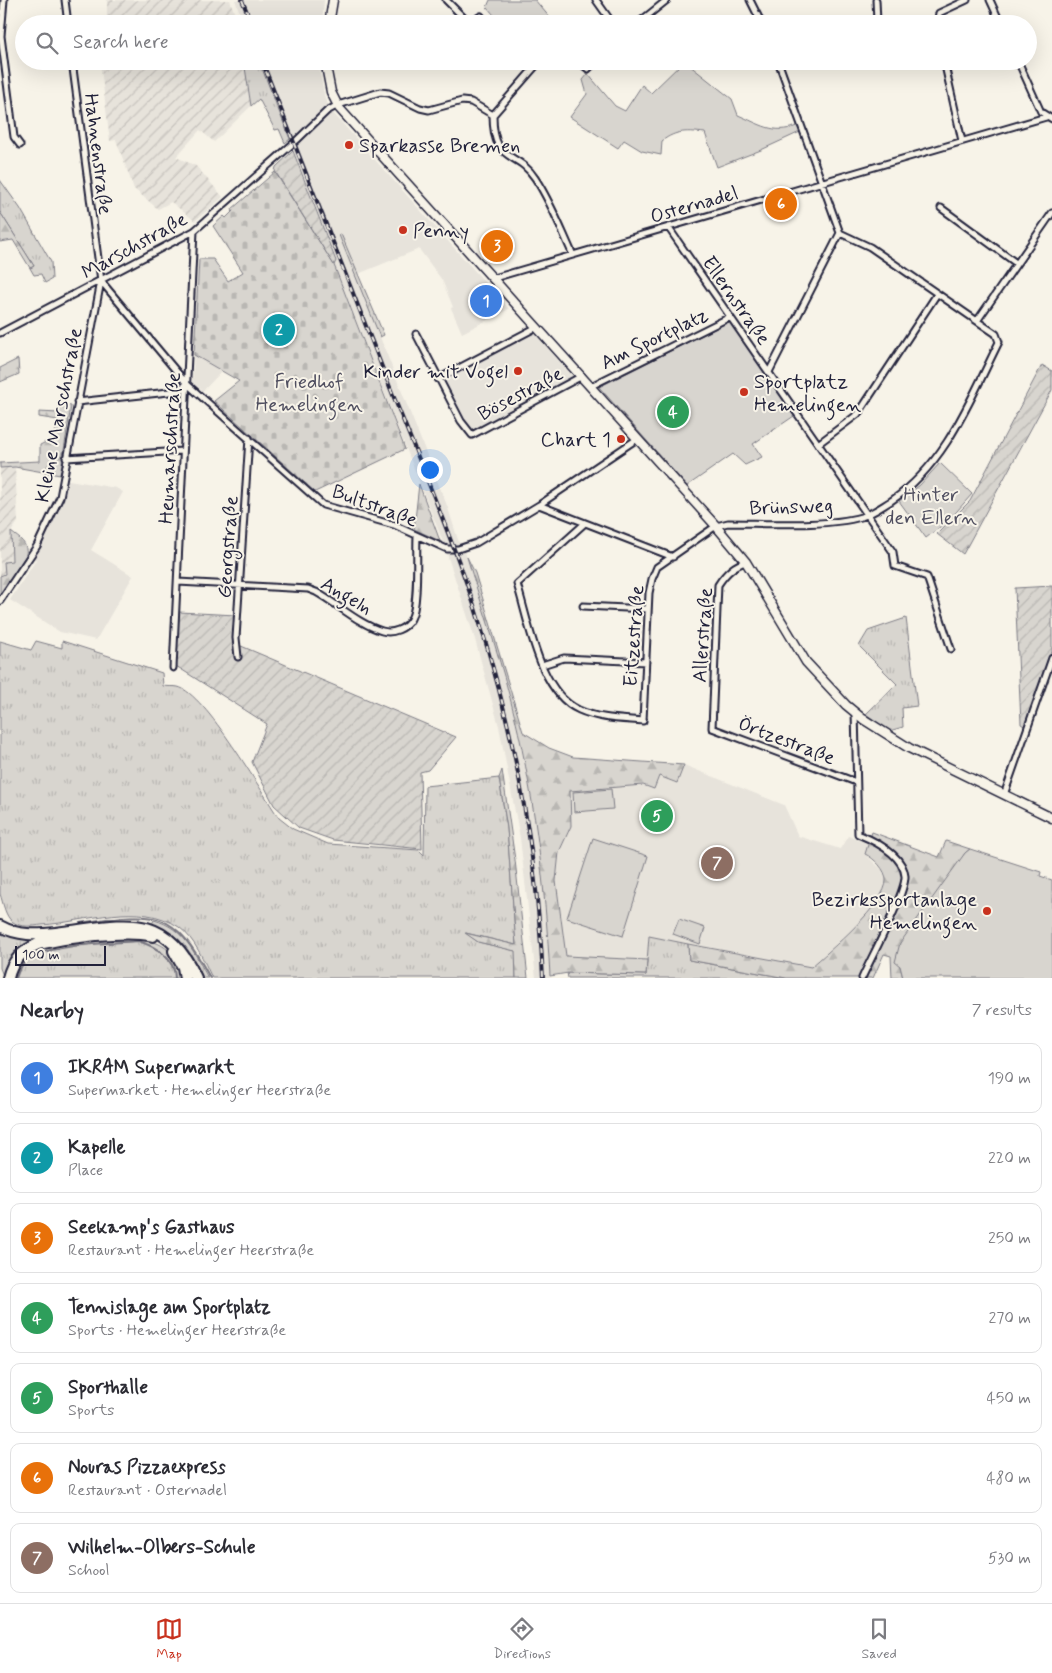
<!DOCTYPE html>
<html lang="en">
<head>
<meta charset="utf-8">
<style>
  :root { --surface:#fff; --page:#f7f7f7; --text:#2b2b33; --muted:#7c7c81; --line:#e1e1e2; --accent:#c8321e }
  body { margin:0; font-family:Mynerve,sans-serif; background:var(--page); color:var(--text) }
  .scale { position:absolute; left:15px; bottom:12px; width:91px; box-sizing:border-box; padding-left:5px; border:2px solid #22223b; border-top:0; font-size:14px; line-height:18px; white-space:nowrap; color:#22223b; -webkit-text-stroke:4px #f7f3e8; paint-order:stroke }
  .you { position:absolute; left:429px; top:469px; width:18px; height:18px; margin:-12px; border:4px solid #fff; border-radius:50%; background:#1a73e8; box-shadow:0 0 0 8px #1a73e833 }
  .badge { display:grid; place-items:center; width:32px; height:32px; border-radius:50%; background:var(--accent); color:#fff; font-size:16px; font-weight:700 }
  .pin { position:absolute; translate:-50% -50%; border:2px solid #fff; box-shadow:0 1px 5px #0006 }
  .list { margin:0; padding:0; list-style:none }
  h2 { display:flex; justify-content:space-between; align-items:center; height:65px; margin:0; padding:0 20px; font-size:21px }
  h2 small { font-size:16px; font-weight:400; color:var(--muted) }
  .list li { display:grid; grid-template-columns:32px 1fr auto; gap:15px; align-items:center; box-sizing:border-box; height:70px; margin:0 10px 10px; padding:0 10px; border:1px solid var(--line); border-radius:10px }
  .list b { display:block; font-size:19px; white-space:nowrap }
  .list p { margin:0; font-size:16px; white-space:nowrap; color:var(--muted) }
  .list em { font-size:16px; font-style:normal; color:var(--muted) }
  .icon { flex:none; width:28px; height:28px; fill:none; stroke:currentColor; stroke-width:2; stroke-linecap:round; stroke-linejoin:round }
  .map { position:relative; flex:none; width:1052px; height:978px; overflow:hidden }
  .search { position:absolute; background:var(--surface); box-shadow:0 5px 20px #0002; left:15px; right:15px; top:15px; height:55px; display:flex; align-items:center; gap:12px; box-sizing:border-box; padding:0 18px; border-radius:28px; color:var(--muted); font-size:19px }
  .sheet { height:625px; background:var(--surface) }
  nav { display:flex; justify-content:space-around; align-items:center; box-sizing:border-box; height:70px; border-top:1px solid var(--line); background:var(--surface); font-size:14px; color:var(--muted) }
  nav a { display:grid; justify-items:center; gap:2px }
  nav .on { color:var(--accent) }
  .map>svg:first-child { display:block }
  .built { fill:#e7e3db }
  .industrial { fill:url(#industrial-furrows) }
  .grass { fill:url(#grass-tufts); stroke:#7d7c85 }
  .forest { fill:url(#forest-firs); stroke:#7d7c85 }
  .cemetery { fill:url(#cemetery-stones); stroke:#7d7c85 }
  .park { fill:#d8d5cf; stroke:#7d7c85 }
  .garden { fill:url(#garden-furrows); stroke:#7d7c85 }
  .lines { fill:none; stroke-linecap:round; stroke-linejoin:round }
  .stream { stroke:#76747f; stroke-width:2 }
  .street-casing { stroke:#22223b; stroke-width:9 }
  .secondary-casing { stroke:#22223b; stroke-width:11 }
  .highway-casing { stroke:#22223b; stroke-width:14 }
  .street { stroke:#f7f3e8; stroke-width:5 }
  .secondary { stroke:#f7f3e8; stroke-width:8 }
  .highway { stroke:#f7f3e8; stroke-width:10 }
  .rail-casing { stroke:#22223b; stroke-width:4 }
  .rail { stroke:#f7f3e8; stroke-width:2; stroke-dasharray:5.5; stroke-linecap:butt }
  .poi-dot { fill:#c8321e; stroke:#f7f3e8; stroke-width:2 }
  .labels { text-anchor:middle; stroke-width:4; stroke-linejoin:round; paint-order:stroke }
  .poi-label { font-size:20px; fill:#22223b; stroke:#f7f3e8; text-anchor:start }
  .street-label { font-size:20px; fill:#22223b; stroke:#f7f3e8 }
  .park-label { font-size:20px; fill:#504f60; stroke:#f7f3e8 }
</style>
</head>
<body>
<div class="map">
<svg width="1052" height="978" viewBox="0 0 1052 978">
  <defs>
    <pattern id="industrial-furrows" width="10" height="10" patternUnits="userSpaceOnUse" patternTransform="scale(1.25)"><rect width="10" height="10" fill="#e7e3db"/><path d="M-1 1l2-2M0 10L10 0M9 11l2-2" fill="none" stroke="#c6c2bd"/></pattern>
    <pattern id="grass-tufts" width="24" height="20" patternUnits="userSpaceOnUse" patternTransform="scale(1.25)"><rect width="24" height="20" fill="#d8d5cf"/><path d="M3 7l-1-3M5 7V3M7 7l1-3M15 17l-1-3M17 17v-4M19 17l1-3" fill="none" stroke="#b9b7b3"/></pattern>
    <pattern id="forest-firs" width="22" height="20" patternUnits="userSpaceOnUse" patternTransform="scale(1.25)"><rect width="22" height="20" fill="#d8d5cf"/><path d="M5 1l3.5 6h-7zM16 11l3.5 6h-7z" fill="#b9b7b3"/></pattern>
    <pattern id="cemetery-stones" width="16" height="16" patternUnits="userSpaceOnUse" patternTransform="scale(1.25)"><rect width="16" height="16" fill="#d8d5cf"/><path d="M2 7V4a2 2 0 0 1 4 0v3zM10 15v-3a2 2 0 0 1 4 0v3z" fill="#b9b7b3"/></pattern>
    <pattern id="garden-furrows" width="10" height="10" patternUnits="userSpaceOnUse" patternTransform="scale(1.25)"><rect width="10" height="10" fill="#d8d5cf"/><path d="M-1 1l2-2M0 10L10 0M9 11l2-2" fill="none" stroke="#b9b7b3"/></pattern>
  </defs>
  <rect width="100%" height="100%" fill="#f7f3e8"/>
  <filter id="ink" filterUnits="userSpaceOnUse"><feTurbulence type="fractalNoise" baseFrequency=".02" numOctaves="2"/><feDisplacementMap in="SourceGraphic" scale="10" xChannelSelector="R" yChannelSelector="G"/><feConvolveMatrix kernelMatrix="1 2 1 2 8 2 1 2 1" color-interpolation-filters="sRGB"/></filter>
  <g filter="url(#ink)">
    <path class="built" d="M235 0H324L322 24H244Z
      M259 61H318L325 99 333 113 509 309 462 333 451 308 453 307 442 280 419 249 358 274 384 335 380 337 448 508 459 543 462 545 468 560 502 667 519 736 536 822 543 870 550 978H536L520 838 499 726 474 636 443 542 334 265 336 261Z
      M534 333 573 377 473 432 445 384 446 380Z
      M194 355 222 371 203 391 192 382Z
      M63 479 116 488 123 492 91 550 133 576 96 640 60 632 10 600 36 560 32 557 50 524Z
      M684 765 784 805 798 836 840 849 848 836 869 844 865 854 882 870 886 880 883 892 860 922 811 967 649 936 647 960 566 957 556 881 559 852 571 826 570 791 643 785 654 789 659 776 677 783Z"/>
    <path class="industrial" d="M107 0H230L238 24H107Z
      M100 61H244L251 106 214 142 200 130 176 157 196 166 223 197 195 221 171 202 158 209 134 189 116 140 110 141Z
      M15 467 18 522 11 532 12 561 5 574 0 576V468Z"/>
    <path class="grass" d="M244 61H259L290 139 285 143 279 129 275 130 259 99 251 106Z
      M0 180 20 208 51 262 52 279 45 283 41 274 34 275 30 268 34 266 0 212Z
      M341 234 384 335 380 337 339 235Z
      M906 618 917 706 902 708 903 727 889 731 866 714 897 684 859 646 868 631Z
      M0 641 31 650 36 641 62 648V641L162 673 163 686C168 687 174 686 178 687 205 693 262 793 279 818L293 829 328 844 419 850 424 855 425 786 499 778 507 828 516 945 466 933 478 942 516 951V978H212C204 961 195 939 179 927 139 900 87 922 42 925 33 926 21 928 13 922 5 917 3 902 0 894Z
      M154 920C184 928 194 952 208 978H203C191 951 181 934 152 924Z
      M0 928 45 937 4 978 0 968Z
      M649 936 688 944 689 960 786 978H568L567 973 646 975Z
      M124 937C154 939 176 944 181 978H13C24 934 88 941 124 937Z"/>
    <path class="forest" d="M0 212 34 266 30 268 13 240 0 242Z
      M18 359 19 374 0 382V368Z
      M59 404 71 406 60 475 15 467 0 468V463L40 461V445L54 438 58 420 39 417V412L58 413Z
      M419 484 440 541 414 529Z
      M11 532C20 539 28 543 26 555L0 595V576L5 574 4 562 12 561Z
      M467 557 475 573 523 732 549 748 573 757 684 765 677 783 659 776 654 789 643 785 570 791 571 826 559 852 556 881 566 956 647 960 646 975 568 973 550 976C545 881 534 790 510 698 498 651 481 604 467 557Z
      M502 770 515 860 528 978H516L515 951 478 942 465 933 516 945 507 828 499 778Z
      M872 832 939 857 946 841 970 849 965 853 900 966 903 978H892L891 956 884 954 873 978H786L689 960 688 944 811 967C828 952 887 903 886 880 886 870 874 858 865 854Z"/>
    <path class="cemetery" d="M275 172 334 265 405 449 315 492 214 401 239 381 194 355 199 259H213L228 281 243 272 213 226 224 216 226 218 233 211 232 209Z"/>
    <path class="park" d="M490 0H535L551 19 545 24 500 22 487 7Z
      M684 61 732 99 738 115C760 124 773 135 797 126L800 132 761 150 717 167 705 133C688 131 676 130 662 141L661 155 642 151 624 140 618 148 570 117 587 94 583 80 588 74 615 106 625 111 642 85 651 93Z
      M730 321 794 416 753 444 762 457 745 465 733 454 687 486 599 387Z
      M940 463 972 494 950 519 926 538 899 501 920 485Z
      M611 789 613 809 574 812 573 792Z
      M593 838 648 856 623 936 567 918Z
      M970 849 1041 872 1040 876 1052 880V978H903L900 966 895 962 900 943 965 853Z
      M679 919 705 928 700 944 673 934Z"/>
    <path class="garden" d="M293 151 336 261 334 265 275 171 276 167Z
      M1042 365 1052 371V390L963 554 937 534 970 501Z
      M1052 586V651L1026 727 1021 724 1015 588Z
      M179 612 236 615 234 643 456 737 428 770 420 772 422 849 333 840 299 828 274 805 252 762 267 724 176 666Z"/>
    <g class="lines">
      <path class="stream" d="M80 923C153 912 173 906 210 978
        M16 978C18 971 23 963 29 959 48 944 112 943 138 941 155 946 175 958 175 978"/>
      <g class="street-casing">
        <path id="street" d="M4 0 1 36 14 137 20 145
          M65 0 68 24
          M446 0 470 24
          M596 0 613 24
          M750 0 762 24
          M876 0 877 22
          M990 0 1001 24
          M469 23 481 16 487 24
          M637 24 667 0
          M937 24 939 13 967 0
          M578 61 588 69 596 61
          M944 61 962 141
          M1018 61 1041 112 1052 119
          M493 115C493 165 516 149 535 178 551 202 561 229 573 255
          M493 115 540 61
          M941 208 1016 263
          M668 227 893 552 895 566 927 577 951 649
          M840 233 870 247 977 321
          M494 278 1046 117
          M101 281 187 384 323 505 394 525 447 549H458L476 543 539 505 637 439
          M0 333 194 231 297 140 327 111 338 105 380 92 389 93 420 108 429 110 462 101 471 102 493 115
          M416 334 461 421 472 435 582 376
          M769 372 840 233 778 61
          M438 379 537 327
          M591 386 730 317
          M77 402 178 391 187 384
          M818 444 858 414 937 294
          M66 458 183 451
          M539 505 673 557
          M584 524 517 584C529 622 539 692 579 710 599 719 621 719 643 721L649 593 652 579 657 567 716 526 728 523C765 523 826 527 861 517 872 514 881 507 891 501 946 464 970 400 999 342L996 334 977 321 1052 213
          M746 562C733 565 725 574 718 585L712 728 856 782
          M178 582 308 589 316 592C336 603 360 625 382 631 392 634 406 629 411 619 419 605 416 554 417 536
          M0 601 37 546 60 497 101 281 72 61
          M583 606 648 609
          M238 657 236 638 249 438
          M542 665 564 658 646 662
          M173 668 194 231
          M855 712 858 834C875 841 903 855 905 876 906 893 871 958 862 978
          M1004 795 1052 658"/>
      </g>
      <g class="secondary-casing">
        <path id="secondary" d="M329 24 333 0
          M325 61 331 92 339 108 716 526 746 562 806 662 846 705 863 719 909 748 1052 818"/>
      </g>
      <g class="highway-casing">
        <path id="highway" d="M0 926C18 936 36 935 56 933 120 926 164 907 196 978
          M174 951 183 967 185 978
          M8 978C12 960 23 951 38 944 67 938 125 929 153 936"/>
      </g>
      <use href="#street" class="street"/>
      <use href="#secondary" class="secondary"/>
      <use href="#highway" class="highway"/>
      <g class="rail-casing">
        <path id="rail" d="M242 0 252 24
          M262 61C305 173 349 284 393 395 421 465 451 535 475 608 514 728 537 852 543 978"/>
      </g>
      <use href="#rail" class="rail"/>
    </g>
  </g>
  <g class="poi-dot">
    <circle cx="349" cy="145" r="5"/>
    <circle cx="403" cy="230" r="5"/>
    <circle cx="518" cy="371" r="5"/>
    <circle cx="744" cy="392" r="5"/>
    <circle cx="621" cy="439" r="5"/>
    <circle cx="987" cy="911" r="5"/>
  </g>
  <g class="labels">
    <g class="poi-label">
      <text x="359" y="152">Sparkasse Bremen</text>
      <text x="413" y="237">Penny</text>
      <text x="508" y="378" text-anchor="end">Kinder mit Vogel</text>
      <text x="754" y="388">Sportplatz<tspan x="754" dy="23">Hemelingen</tspan></text>
      <text x="611" y="446" text-anchor="end">Chart 1</text>
      <text x="977" y="906" text-anchor="end">Bezirkssportanlage<tspan x="977" dy="23">Hemelingen</tspan></text>
    </g>
    <g class="street-label">
      <text transform="translate(99 154) rotate(83)" y="7">Hahnenstraße</text>
      <text transform="translate(694 204) rotate(-16)" y="7">Osternadel</text>
      <text transform="translate(134 245) rotate(-29)" y="7">Marschstraße</text>
      <text transform="translate(737 300) rotate(55)" y="7">Ellernstraße</text>
      <text transform="translate(654 338) rotate(-26)" y="7">Am Sportplatz</text>
      <text transform="translate(520 393) rotate(-28)" y="7">Bösestraße</text>
      <text transform="translate(58 415) rotate(-79)" y="7">Kleine Marschstraße</text>
      <text transform="translate(169 448) rotate(-87)" y="7">Heumarschstraße</text>
      <text transform="translate(375 505) rotate(20)" y="7">Bultstraße</text>
      <text transform="translate(791 506) rotate(-2)" y="7">Brünsweg</text>
      <text transform="translate(227 547) rotate(-86)" y="7">Georgstraße</text>
      <text transform="translate(347 595) rotate(30)" y="7">Angeln</text>
      <text transform="translate(702 635) rotate(-86)" y="7">Allerstraße</text>
      <text transform="translate(633 636) rotate(-86)" y="7">Eitzestraße</text>
      <text transform="translate(787 740) rotate(21)" y="7">Örtzestraße</text>
    </g>
    <g class="park-label">
      <text x="309" y="388">Friedhof<tspan x="309" dy="23">Hemelingen</tspan></text>
      <text x="931" y="501">Hinter<tspan x="931" dy="23">den Ellern</tspan></text>
    </g>
  </g>
</svg>
<div class="scale">100 m</div>
<div class="you"></div>
<div class="pin badge" style="left:486px;top:301px;background:#3f7fe0">1</div>
<div class="pin badge" style="left:279px;top:330px;background:#0f9aa8">2</div>
<div class="pin badge" style="left:497px;top:246px;background:#e8710a">3</div>
<div class="pin badge" style="left:673px;top:412px;background:#2e9e5b">4</div>
<div class="pin badge" style="left:657px;top:816px;background:#2e9e5b">5</div>
<div class="pin badge" style="left:781px;top:204px;background:#e8710a">6</div>
<div class="pin badge" style="left:717px;top:863px;background:#8d6e63">7</div>
<div class="search"><svg class="icon" aria-label="search" viewBox="0 0 24 24"><circle cx="10" cy="10" r="6"/><path d="M15 15l6 6"/></svg>Search here</div>
</div>
<section class="sheet">
<h2>Nearby<small>7 results</small></h2>
<ul class="list">
<li><span class="badge" style="background:#3f7fe0">1</span><div><b>IKRAM Supermarkt</b><p>Supermarket · Hemelinger Heerstraße</p></div><em>190 m</em></li>
<li><span class="badge" style="background:#0f9aa8">2</span><div><b>Kapelle</b><p>Place</p></div><em>220 m</em></li>
<li><span class="badge" style="background:#e8710a">3</span><div><b>Seekamp's Gasthaus</b><p>Restaurant · Hemelinger Heerstraße</p></div><em>250 m</em></li>
<li><span class="badge" style="background:#2e9e5b">4</span><div><b>Tennislage am Sportplatz</b><p>Sports · Hemelinger Heerstraße</p></div><em>270 m</em></li>
<li><span class="badge" style="background:#2e9e5b">5</span><div><b>Sporthalle</b><p>Sports</p></div><em>450 m</em></li>
<li><span class="badge" style="background:#e8710a">6</span><div><b>Nouras Pizzaexpress</b><p>Restaurant · Osternadel</p></div><em>480 m</em></li>
<li><span class="badge" style="background:#8d6e63">7</span><div><b>Wilhelm-Olbers-Schule</b><p>School</p></div><em>530 m</em></li>
</ul>
</section>
<nav>
<a class="on"><svg class="icon" aria-label="map" viewBox="0 0 24 24"><path d="M3 6l6-2 6 2 6-2v14l-6 2-6-2-6 2zM9 4v14M15 6v14"/></svg>Map</a>
<a><svg class="icon" aria-label="directions" viewBox="0 0 24 24"><path d="M12 3l9 9-9 9-9-9zM9 14v-3h6M13 9l2 2-2 2"/></svg>Directions</a>
<a><svg class="icon" aria-label="saved" viewBox="0 0 24 24"><path d="M7 4h10v16l-5-4-5 4z"/></svg>Saved</a>
</nav>
</body>
</html>
